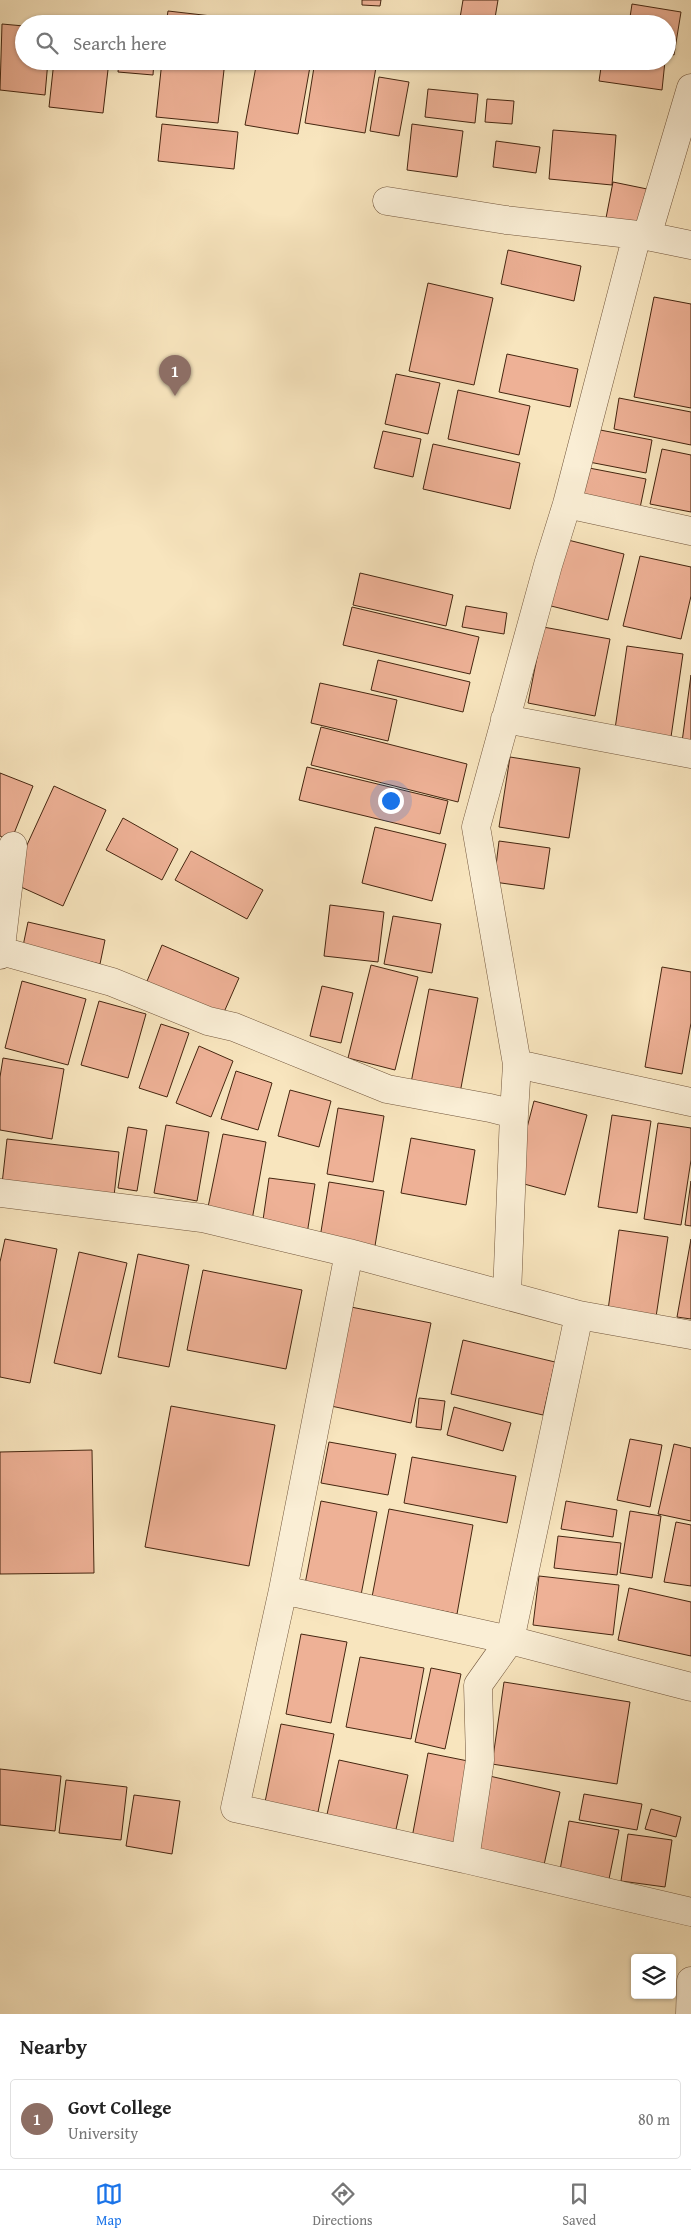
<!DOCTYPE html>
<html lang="en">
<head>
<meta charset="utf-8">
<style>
  :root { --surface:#fff; --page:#f2f2f2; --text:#222; --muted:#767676; --line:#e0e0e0; --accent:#1a73e8 }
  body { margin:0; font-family:"Gentium Book Plus",serif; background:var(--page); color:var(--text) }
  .controls { position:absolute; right:15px; bottom:15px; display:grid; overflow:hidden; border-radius:5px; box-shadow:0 1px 4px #0004 }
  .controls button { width:45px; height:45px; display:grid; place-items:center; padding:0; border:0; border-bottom:1px solid var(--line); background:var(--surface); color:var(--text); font:25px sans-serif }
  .you { position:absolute; left:390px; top:800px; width:18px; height:18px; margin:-12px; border:4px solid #fff; border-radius:50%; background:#1a73e8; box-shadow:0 0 0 8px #1a73e833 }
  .badge { display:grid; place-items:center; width:32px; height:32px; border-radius:50%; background:var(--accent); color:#fff; font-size:16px; font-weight:700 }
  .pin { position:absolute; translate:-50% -41px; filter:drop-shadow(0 1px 2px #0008) }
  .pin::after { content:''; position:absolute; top:26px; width:18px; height:15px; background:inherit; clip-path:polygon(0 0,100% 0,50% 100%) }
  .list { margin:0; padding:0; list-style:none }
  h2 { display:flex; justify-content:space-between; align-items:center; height:65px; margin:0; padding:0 20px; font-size:21px }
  h2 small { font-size:16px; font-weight:400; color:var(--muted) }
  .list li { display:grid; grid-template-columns:32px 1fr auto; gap:15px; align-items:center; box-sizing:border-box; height:80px; margin:0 10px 10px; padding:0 10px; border:1px solid var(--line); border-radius:5px }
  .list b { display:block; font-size:19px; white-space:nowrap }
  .list p { margin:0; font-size:16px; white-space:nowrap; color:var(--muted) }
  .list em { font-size:16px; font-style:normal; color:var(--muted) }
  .icon { flex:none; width:28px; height:28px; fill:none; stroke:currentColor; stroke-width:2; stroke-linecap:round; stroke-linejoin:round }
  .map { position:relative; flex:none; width:691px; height:2014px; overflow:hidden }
  .search { position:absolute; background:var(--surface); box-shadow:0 1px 4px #0004; left:15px; right:15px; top:15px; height:55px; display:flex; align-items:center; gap:12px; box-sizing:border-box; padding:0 18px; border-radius:28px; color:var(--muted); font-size:19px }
  .sheet { height:155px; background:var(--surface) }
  nav { display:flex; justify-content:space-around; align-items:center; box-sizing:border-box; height:70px; border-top:1px solid var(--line); background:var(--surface); font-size:14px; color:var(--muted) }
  nav a { display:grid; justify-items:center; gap:2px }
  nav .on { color:var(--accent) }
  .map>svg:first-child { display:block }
  .building { fill:#eeb196; stroke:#452610 }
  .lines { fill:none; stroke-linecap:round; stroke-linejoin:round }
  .minor-casing { stroke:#72563c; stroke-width:29 }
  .minor { stroke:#faeed5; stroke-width:28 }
</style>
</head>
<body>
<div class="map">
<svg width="691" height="2014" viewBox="0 0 691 2014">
  <rect width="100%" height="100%" fill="#f8e5be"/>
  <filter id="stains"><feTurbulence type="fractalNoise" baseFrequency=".004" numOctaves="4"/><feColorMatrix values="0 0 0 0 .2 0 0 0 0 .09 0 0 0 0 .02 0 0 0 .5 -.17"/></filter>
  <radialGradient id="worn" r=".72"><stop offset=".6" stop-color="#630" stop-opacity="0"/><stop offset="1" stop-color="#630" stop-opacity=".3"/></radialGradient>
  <path class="building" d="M362 0H381L380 6 362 5Z
    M463 0H498L494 24H459Z
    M632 4 681 12 674 55 667 53V24H629Z
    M168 11 229 18V24H166Z
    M2 24 24 26V61H48L45 95 0 90Z
    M54 61H109L103 113 49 107Z
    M119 61H154L153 75 118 72Z
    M162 61H225L218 123 156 117Z
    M257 61H311L298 134 245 125Z
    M315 61H339L376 67 365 133 305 123Z
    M602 61H665L662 90 599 81Z
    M379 77 409 82 399 136 370 131Z
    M428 89 478 94 475 123 425 117Z
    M487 99 514 101 512 124 485 122Z
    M162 124 238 132 234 169 158 161Z
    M412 124 463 131 457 177 407 170Z
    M553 130 616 135 612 185 549 179Z
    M496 141 540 147 536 173 493 167Z
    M613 182 652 190 644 226 606 218Z
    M508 250 581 266 574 301 501 284Z
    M428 283 493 298 474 385 409 371Z
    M654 297 691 304V408L634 397Z
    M507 354 578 369 570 407 499 392Z
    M396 374 440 383 428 434 385 424Z
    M458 390 530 406 519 455 448 439Z
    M619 398 691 412V445L614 429Z
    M595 429 652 440 646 473 589 462Z
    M383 431 421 439 413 477 374 468Z
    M433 444 520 463 510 509 423 489Z
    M662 449 691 455V512L650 504Z
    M584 467 646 479 640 508 579 496Z
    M564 539 624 554 608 620 547 605Z
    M640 556 691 567V596L681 639 623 626Z
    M360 573 453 595 446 626 353 605Z
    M466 606 507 613 504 634 462 627Z
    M352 607 479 637 470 674 343 645Z
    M543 627 610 639 595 716 528 703Z
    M627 646 683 654 671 737 615 729Z
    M378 660 470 682 463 712 371 690Z
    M691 675V744L682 742Z
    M320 683 397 700 388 741 311 723Z
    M321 727 467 764 458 802 311 765Z
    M510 757 580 768 569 838 499 827Z
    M307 767 448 801 440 834 299 800Z
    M0 773 33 786 11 841 0 836Z
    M54 786 106 810 63 906 10 882Z
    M123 818 178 849 162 880 106 850Z
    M375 827 446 844 432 901 362 883Z
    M499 841 550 848 544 889 494 882Z
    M191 851 263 890 247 919 175 880Z
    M330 905 384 912 378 962 324 956Z
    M393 916 441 924 432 973 384 964Z
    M28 922 105 940 100 964 23 946Z
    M162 945 239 978 221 1019 145 986Z
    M371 965 418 977 395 1070 348 1058Z
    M662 967 691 972V1023L682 1074 645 1067Z
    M22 981 86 999 68 1065 5 1048Z
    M322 986 353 993 341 1043 310 1036Z
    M429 989 478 998 460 1093 411 1083Z
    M99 1001 146 1014 128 1078 81 1065Z
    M161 1024 189 1033 167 1097 139 1088Z
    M199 1046 233 1061 211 1117 176 1103Z
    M3 1058 64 1069 52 1139 0 1130V1077Z
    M236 1071 272 1083 258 1130 221 1119Z
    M290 1090 331 1101 319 1147 278 1136Z
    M534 1101 587 1115 565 1195 513 1181Z
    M338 1108 384 1116 373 1182 327 1174Z
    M612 1115 651 1121 637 1213 598 1207Z
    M658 1123 691 1128V1160L681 1225 644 1219Z
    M166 1125 209 1132 197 1201 154 1193Z
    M128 1127 147 1130 137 1191 118 1188Z
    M223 1134 266 1142 252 1220 207 1212Z
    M411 1138 475 1150 466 1205 401 1193Z
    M7 1139 119 1152 114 1196 2 1184Z
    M269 1178 315 1184 307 1234 262 1227Z
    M691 1181V1226L685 1225Z
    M329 1182 384 1191 374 1252 319 1244Z
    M619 1230 668 1237 656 1317 608 1310Z
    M5 1239 57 1249 30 1383 0 1377V1262Z
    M691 1239V1319L677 1317Z
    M79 1252 127 1263 101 1374 54 1363Z
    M138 1254 189 1265 169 1367 118 1357Z
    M203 1270 302 1290 286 1369 187 1350Z
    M351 1307 431 1323 411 1423 331 1406Z
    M463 1340 555 1362 543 1415 451 1394Z
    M419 1398 445 1401 441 1430 416 1427Z
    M171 1406 275 1425 249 1566 145 1547Z
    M454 1407 511 1423 503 1451 447 1435Z
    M630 1439 662 1445 650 1507 617 1500Z
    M329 1442 396 1454 388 1495 321 1483Z
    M674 1444 691 1448V1521L658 1514Z
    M92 1450 94 1573 0 1574V1452Z
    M412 1457 516 1476 507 1523 404 1503Z
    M321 1501 377 1512 361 1595 305 1584Z
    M566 1501 617 1510 613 1537 561 1529Z
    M389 1509 473 1525 457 1614 372 1597Z
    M630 1511 661 1516 652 1578 620 1573Z
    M676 1522 691 1525V1586L664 1582Z
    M558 1536 621 1543 617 1575 554 1568Z
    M539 1576 619 1585 613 1635 533 1625Z
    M629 1588 691 1602V1656L618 1640Z
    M301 1634 347 1642 331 1723 286 1714Z
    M360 1657 424 1668 411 1739 346 1727Z
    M431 1668 461 1674 445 1749 415 1742Z
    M504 1682 630 1702 617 1784 492 1764Z
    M281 1724 334 1734 318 1812 265 1802Z
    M428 1753 473 1762 456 1851 411 1843Z
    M339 1760 408 1775 395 1834 326 1819Z
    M0 1769 61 1776 55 1831 0 1825Z
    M485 1775 560 1792 544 1865 468 1848Z
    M66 1780 127 1787 121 1840 59 1833Z
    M584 1794 642 1804 637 1830 579 1820Z
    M134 1795 180 1801 172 1854 126 1846Z
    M651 1809 681 1817 676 1837 645 1829Z
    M569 1821 619 1830 609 1879 560 1870Z
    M628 1834 672 1840 665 1887 621 1881Z"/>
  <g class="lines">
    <g class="minor-casing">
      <path id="minor" d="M387 201 506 220 647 236 691 88
        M647 236 691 245
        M567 504 691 531
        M505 719 691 754
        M1 951 112 982 208 1021 234 1027 387 1089 490 1108 514 1114 517 1064 476 827 548 565 567 504 637 235
        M0 955 13 846
        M517 1064 691 1102
        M0 1193 202 1218 349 1253 579 1315 691 1335
        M349 1253 283 1590 510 1640 691 1687
        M507 1295 514 1114
        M579 1315 510 1640 478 1685 480 1760 465 1859 691 1912
        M283 1590 235 1808 465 1859
        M690 2014 691 1981"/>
    </g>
    <use href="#minor" class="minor"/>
  </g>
  <rect width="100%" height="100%" filter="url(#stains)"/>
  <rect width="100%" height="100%" fill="url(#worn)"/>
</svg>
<div class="controls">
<button><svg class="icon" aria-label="layers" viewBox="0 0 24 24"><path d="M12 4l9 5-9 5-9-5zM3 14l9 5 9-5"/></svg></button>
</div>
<div class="you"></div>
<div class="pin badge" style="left:175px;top:396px;background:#8d6e63">1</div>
<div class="search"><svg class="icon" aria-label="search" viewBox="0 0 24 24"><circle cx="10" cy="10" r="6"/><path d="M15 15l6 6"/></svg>Search here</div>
</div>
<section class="sheet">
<h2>Nearby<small></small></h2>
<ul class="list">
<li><span class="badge" style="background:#8d6e63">1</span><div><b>Govt College</b><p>University</p></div><em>80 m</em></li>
</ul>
</section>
<nav>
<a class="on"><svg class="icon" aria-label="map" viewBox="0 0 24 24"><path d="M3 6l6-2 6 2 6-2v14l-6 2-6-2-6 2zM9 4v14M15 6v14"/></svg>Map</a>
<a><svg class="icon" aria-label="directions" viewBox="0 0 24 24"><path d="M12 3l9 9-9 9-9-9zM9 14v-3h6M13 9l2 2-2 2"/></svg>Directions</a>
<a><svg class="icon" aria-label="saved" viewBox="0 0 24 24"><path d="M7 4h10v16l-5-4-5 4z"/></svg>Saved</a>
</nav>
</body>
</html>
